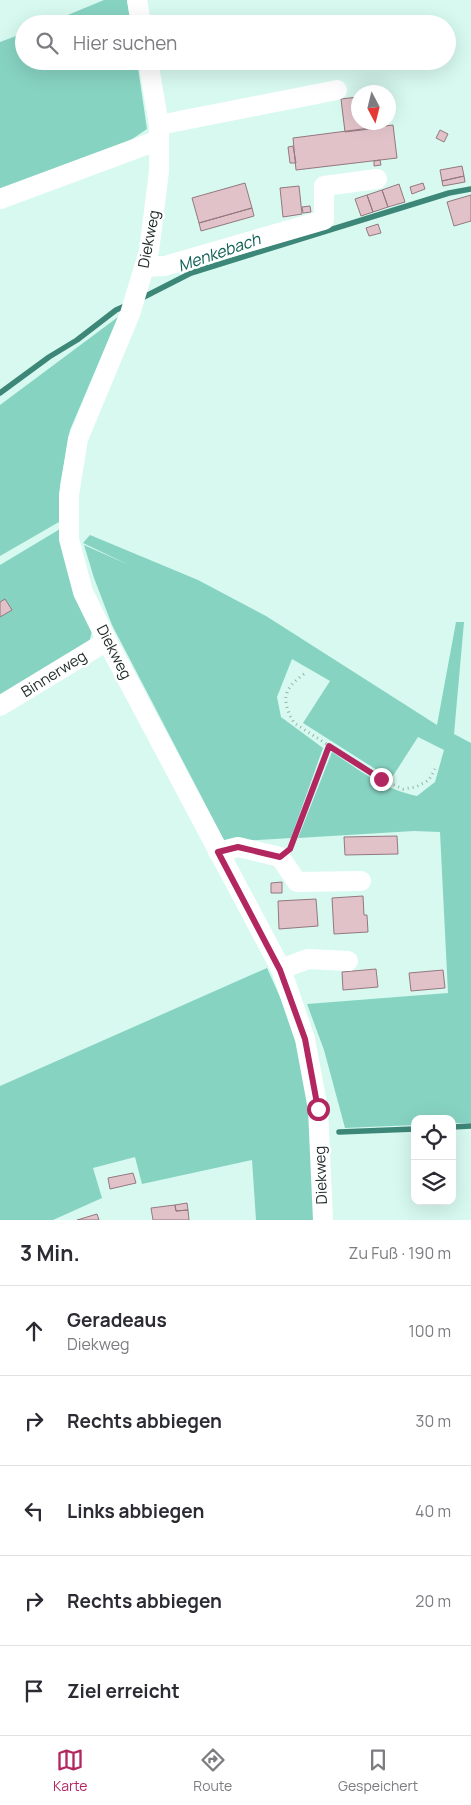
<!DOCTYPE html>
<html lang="de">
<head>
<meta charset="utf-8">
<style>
  :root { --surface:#fff; --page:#f2f2f3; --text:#2b2b33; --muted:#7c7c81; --line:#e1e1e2; --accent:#b32761 }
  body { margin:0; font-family:Manrope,sans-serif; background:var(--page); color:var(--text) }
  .controls { position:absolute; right:15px; bottom:15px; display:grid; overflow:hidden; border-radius:10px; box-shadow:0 5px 20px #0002 }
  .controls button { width:45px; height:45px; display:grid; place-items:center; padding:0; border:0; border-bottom:1px solid var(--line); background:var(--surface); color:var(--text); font:25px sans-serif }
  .compass { position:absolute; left:351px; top:85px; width:45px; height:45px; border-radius:50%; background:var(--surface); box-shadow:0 5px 20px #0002; rotate:173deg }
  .stop { position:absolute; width:15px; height:15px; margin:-11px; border:4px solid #b32761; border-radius:50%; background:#fff }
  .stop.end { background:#b32761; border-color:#fff; box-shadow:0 1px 5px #0008 }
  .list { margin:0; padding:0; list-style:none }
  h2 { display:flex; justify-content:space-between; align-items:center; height:65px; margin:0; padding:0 20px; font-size:21px }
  h2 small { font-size:16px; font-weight:400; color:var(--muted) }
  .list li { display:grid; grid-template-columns:32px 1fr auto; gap:15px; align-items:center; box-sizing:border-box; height:90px; padding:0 20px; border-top:1px solid var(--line) }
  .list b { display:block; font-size:19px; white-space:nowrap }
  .list p { margin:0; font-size:16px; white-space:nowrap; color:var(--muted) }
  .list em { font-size:16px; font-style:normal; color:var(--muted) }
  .icon { flex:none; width:28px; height:28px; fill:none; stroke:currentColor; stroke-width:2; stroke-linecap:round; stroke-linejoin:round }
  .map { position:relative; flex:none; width:471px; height:1220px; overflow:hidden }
  .search { position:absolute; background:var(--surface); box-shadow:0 5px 20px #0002; left:15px; right:15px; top:15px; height:55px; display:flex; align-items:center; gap:12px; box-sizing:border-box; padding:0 18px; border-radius:28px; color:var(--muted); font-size:19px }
  .sheet { height:515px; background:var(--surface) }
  nav { display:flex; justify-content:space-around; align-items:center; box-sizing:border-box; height:70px; border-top:1px solid var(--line); background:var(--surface); font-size:14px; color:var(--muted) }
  nav a { display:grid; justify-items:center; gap:2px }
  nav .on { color:var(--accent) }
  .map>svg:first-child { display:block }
  .green { fill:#87d3c2 }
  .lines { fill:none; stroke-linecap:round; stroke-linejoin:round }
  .stream { stroke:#3d8778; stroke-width:5.5 }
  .building { fill:#e1c2c9; stroke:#94787f }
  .path { stroke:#97b2ab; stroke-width:3; stroke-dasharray:1 4; stroke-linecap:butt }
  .minor { stroke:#fff; stroke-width:20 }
  .route { stroke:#b32761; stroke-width:6 }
  .labels { text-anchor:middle; stroke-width:5; stroke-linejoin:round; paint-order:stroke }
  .street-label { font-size:15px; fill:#1d2926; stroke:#fff }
  .water-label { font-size:16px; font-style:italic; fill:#0d6053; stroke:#fff }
</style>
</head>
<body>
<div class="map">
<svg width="471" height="1220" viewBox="0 0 471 1220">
  <rect width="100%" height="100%" fill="#d7f9f0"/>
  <path class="green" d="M104 0H127L131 24H46Z
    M24 33V61H137L147 129 125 144 0 190V42Z
    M118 317 70 430 60 485 59 522 0 556V405Z
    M60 529 92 631 88 647 0 700V565Z
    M90 535 198 580 266 616 437 725 456 622H464L454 734 471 743V1123H452V1119H415V1125L345 1128 324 1050 307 1004 448 993 440 832 414 831 298 838 332 752C362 772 381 788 417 796L435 782 444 750 418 737 391 779 303 723 330 681 292 659 277 697 281 717 323 748 291 838 225 842 112 625 94 578 84 545 129 565 83 543Z
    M267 968 299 1039 310 1109 314 1220H256L252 1160 142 1184 135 1157 93 1168 102 1198 53 1220H0V1086Z"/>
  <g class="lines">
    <path class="stream" d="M140 299 191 273 449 193 471 189
      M0 393 49 357 77 340 116 310 127 305
      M452 1127 471 1126
      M339 1132 415 1129"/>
  </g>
  <path class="building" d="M358 97V122H369L370 129 345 132 341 99Z
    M369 122H383V127L370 129Z
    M393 125 397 158 296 170 293 138Z
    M440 130 448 134 444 142 436 138Z
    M293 146 296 163H290L288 147Z
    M380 160 381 165 374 166V161Z
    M462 166 464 176 442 181 440 170Z
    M464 176 465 182 443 186 442 181Z
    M245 183 252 208 199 223 192 198Z
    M423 183 425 189 412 194 410 187Z
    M399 184 405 202 388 207 382 190Z
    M299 186 302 214 283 217 280 188Z
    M382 190 388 207 373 212 367 195Z
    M367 195 373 212 361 216 355 199Z
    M471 195V221L454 226 447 202Z
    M310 206 311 212 303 213 302 207Z
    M252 208 254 216 201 231 199 223Z
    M378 224 381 233 369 236 366 228Z
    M5 599 12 610 0 617V602Z
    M397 836 398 854 345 855 344 837Z
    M282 882V893H271V883Z
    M363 896 364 915H367L368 932 334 934 332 898Z
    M316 899 318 926 279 929 278 901Z
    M376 969 378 987 343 990 342 972Z
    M443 970 445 988 411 991 409 973Z
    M133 1173 136 1183 110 1189 108 1178Z
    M187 1203 188 1210 176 1211 175 1205Z
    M175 1205 176 1211 188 1210 189 1220H153L151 1208Z
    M97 1214 99 1220H77Z"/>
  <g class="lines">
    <path class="path" d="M304 674C283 689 281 700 294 723L381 779 403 789 416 787 429 780 435 769
      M292 844 329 746"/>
    <path class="minor" d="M137 0 141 24
      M148 61 159 125V171L149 251 130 314 78 439 69 495V539L83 592 107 641 281 969 305 1039 318 1109 323 1220
      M159 125 337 90
      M0 199 159 140
      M144 267 165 266 324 220V186L377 179
      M0 706 107 641
      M218 852 238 847 280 857 297 882 361 881
      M281 969 308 959 348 961"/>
  </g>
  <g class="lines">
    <path class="route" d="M318 1109 305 1039 280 970 218 852 238 847 280 857 290 849 329 746 381 779"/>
  </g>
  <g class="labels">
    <g class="street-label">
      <text transform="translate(149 239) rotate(-79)" y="5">Diekweg</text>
      <text transform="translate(114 652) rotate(63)" y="5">Diekweg</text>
      <text transform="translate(54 674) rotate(-32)" y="5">Binnerweg</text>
      <text transform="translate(321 1175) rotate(-92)" y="5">Diekweg</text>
    </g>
    <g class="water-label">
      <text transform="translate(219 252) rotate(-19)" y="6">Menkebach</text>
    </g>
  </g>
</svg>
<div class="controls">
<button><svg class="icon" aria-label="locate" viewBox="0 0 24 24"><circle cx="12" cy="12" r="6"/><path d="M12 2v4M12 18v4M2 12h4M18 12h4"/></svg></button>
<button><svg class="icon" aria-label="layers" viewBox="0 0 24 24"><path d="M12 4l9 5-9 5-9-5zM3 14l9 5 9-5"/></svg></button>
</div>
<svg class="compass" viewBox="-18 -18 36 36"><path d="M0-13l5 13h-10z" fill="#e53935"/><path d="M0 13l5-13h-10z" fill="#7c7c81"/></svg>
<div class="stop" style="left:318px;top:1109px"></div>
<div class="stop end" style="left:381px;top:779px"></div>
<div class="search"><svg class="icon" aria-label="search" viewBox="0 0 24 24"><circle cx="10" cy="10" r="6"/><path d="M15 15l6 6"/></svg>Hier suchen</div>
</div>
<section class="sheet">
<h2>3 Min.<small>Zu Fuß · 190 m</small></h2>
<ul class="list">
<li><svg class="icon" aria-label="ahead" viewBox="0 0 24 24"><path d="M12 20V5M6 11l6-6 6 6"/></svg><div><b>Geradeaus</b><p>Diekweg</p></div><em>100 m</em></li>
<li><svg class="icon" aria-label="right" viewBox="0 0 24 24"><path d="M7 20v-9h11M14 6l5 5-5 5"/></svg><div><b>Rechts abbiegen</b></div><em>30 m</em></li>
<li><svg class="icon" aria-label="left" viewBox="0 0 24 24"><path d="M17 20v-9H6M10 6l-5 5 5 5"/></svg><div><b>Links abbiegen</b></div><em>40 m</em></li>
<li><svg class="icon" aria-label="right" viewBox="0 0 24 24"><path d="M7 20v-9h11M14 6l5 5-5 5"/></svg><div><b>Rechts abbiegen</b></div><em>20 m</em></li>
<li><svg class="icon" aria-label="arrive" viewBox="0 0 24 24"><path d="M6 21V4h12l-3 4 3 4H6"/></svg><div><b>Ziel erreicht</b></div></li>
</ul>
</section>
<nav>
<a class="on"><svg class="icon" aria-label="map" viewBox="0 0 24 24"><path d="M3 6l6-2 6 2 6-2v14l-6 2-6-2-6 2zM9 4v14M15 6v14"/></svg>Karte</a>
<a><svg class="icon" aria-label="directions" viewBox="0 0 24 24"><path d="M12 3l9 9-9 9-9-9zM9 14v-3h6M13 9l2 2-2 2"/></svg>Route</a>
<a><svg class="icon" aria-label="saved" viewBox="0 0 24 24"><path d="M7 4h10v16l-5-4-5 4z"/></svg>Gespeichert</a>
</nav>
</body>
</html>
